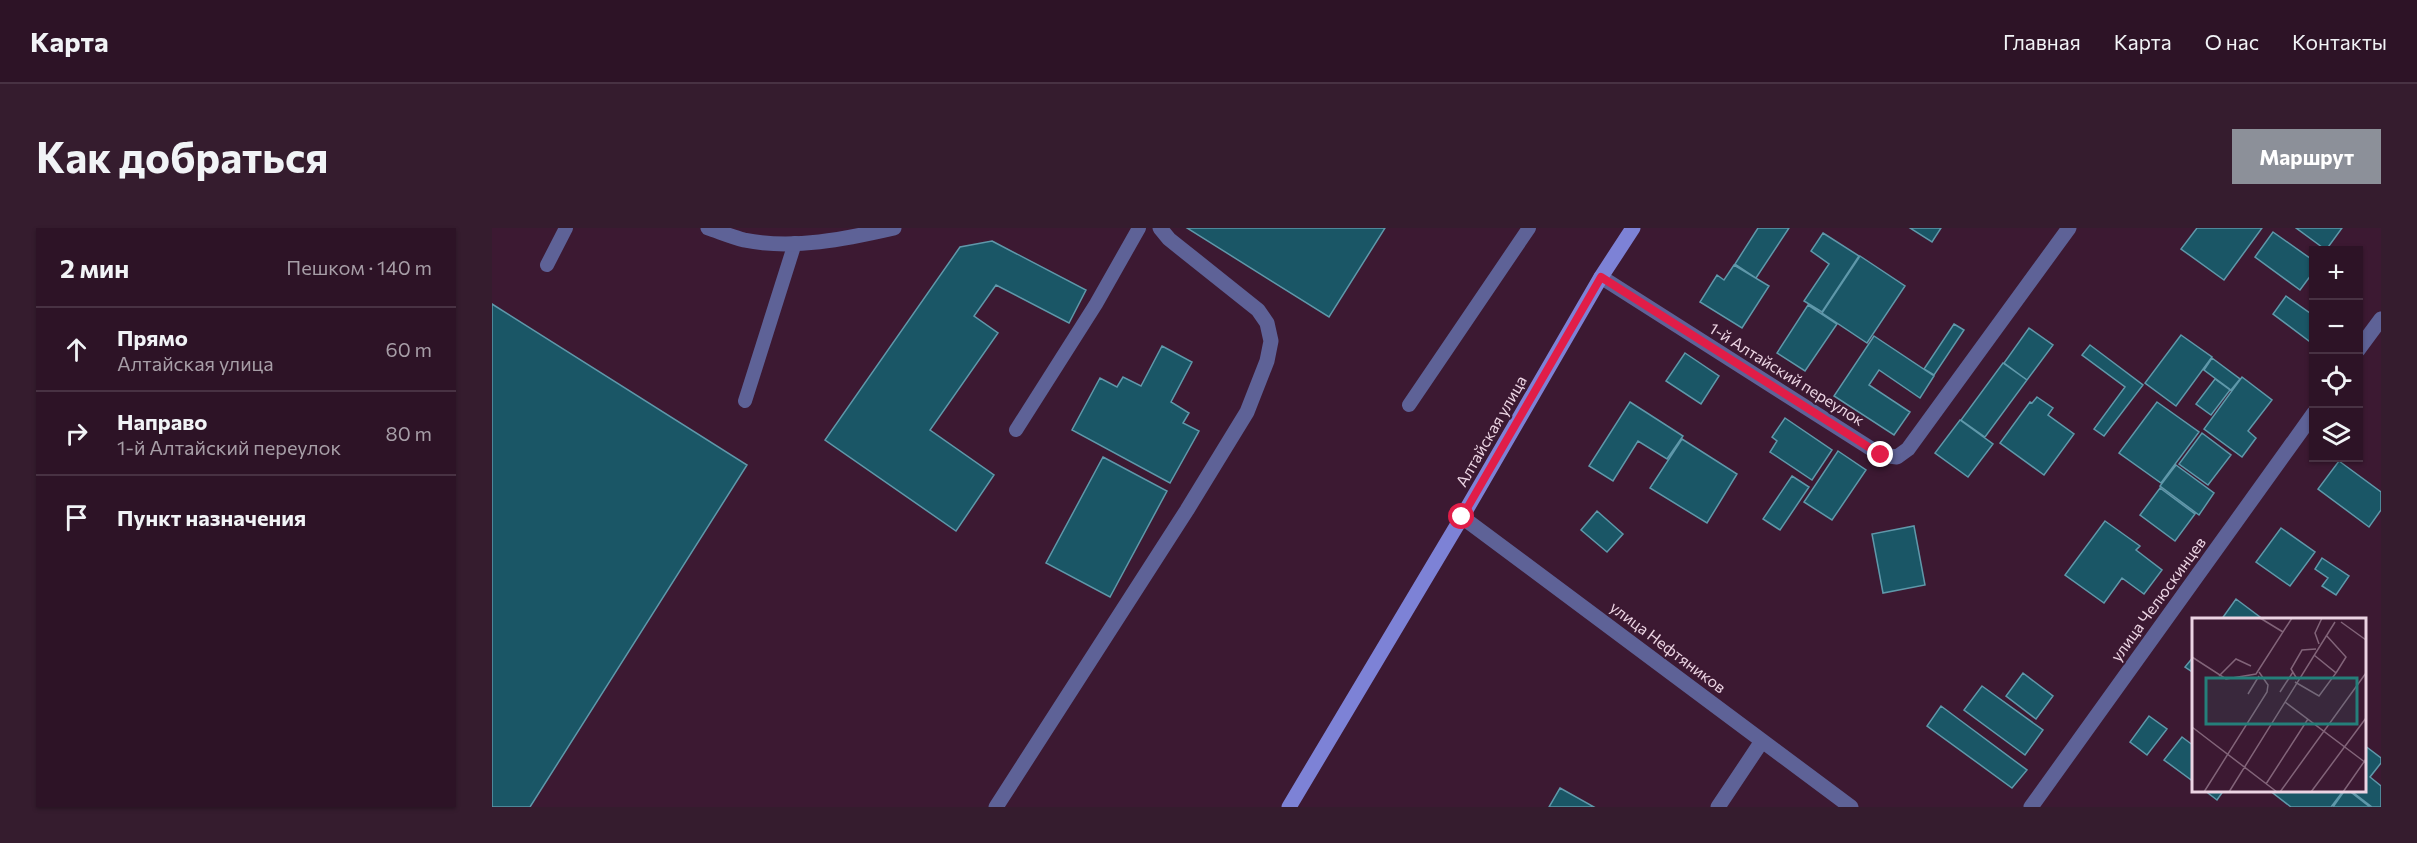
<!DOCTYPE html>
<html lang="ru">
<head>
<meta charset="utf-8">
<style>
  :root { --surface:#2d1326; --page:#351c2e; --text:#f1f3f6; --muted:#a79ea7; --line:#483243; --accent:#8c9099 }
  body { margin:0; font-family:Commissioner,sans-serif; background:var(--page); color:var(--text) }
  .controls { position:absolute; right:18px; top:18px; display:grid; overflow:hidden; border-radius:0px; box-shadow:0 2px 4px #0004 }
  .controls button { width:54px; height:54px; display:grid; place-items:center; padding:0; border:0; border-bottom:2px solid var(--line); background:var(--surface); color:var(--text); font:30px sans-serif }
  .stop { position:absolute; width:18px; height:18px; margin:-14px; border:4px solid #e11d48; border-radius:50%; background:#fff }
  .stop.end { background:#e11d48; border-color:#fff; box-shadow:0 2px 6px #0008 }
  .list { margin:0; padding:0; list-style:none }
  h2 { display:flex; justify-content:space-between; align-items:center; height:78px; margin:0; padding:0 24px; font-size:26px }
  h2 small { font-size:20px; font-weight:400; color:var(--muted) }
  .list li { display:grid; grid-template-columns:39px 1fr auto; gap:18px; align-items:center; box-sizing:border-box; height:84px; padding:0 24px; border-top:2px solid var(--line) }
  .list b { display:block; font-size:22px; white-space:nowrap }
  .list p { margin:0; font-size:20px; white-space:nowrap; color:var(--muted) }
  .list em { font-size:20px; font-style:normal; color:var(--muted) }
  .icon { flex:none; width:33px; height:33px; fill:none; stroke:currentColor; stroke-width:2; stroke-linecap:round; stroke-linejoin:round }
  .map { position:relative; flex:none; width:1889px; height:579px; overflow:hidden; border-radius:0px }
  header { display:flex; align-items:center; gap:36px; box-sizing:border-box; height:84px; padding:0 30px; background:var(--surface); border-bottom:2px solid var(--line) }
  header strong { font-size:28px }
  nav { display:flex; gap:33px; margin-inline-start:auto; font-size:21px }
  .intro { display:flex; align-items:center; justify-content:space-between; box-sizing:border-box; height:144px; padding:0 36px }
  h1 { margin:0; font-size:42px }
  .button { padding:15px 27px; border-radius:0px; background:var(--accent); color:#fff; font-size:21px; font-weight:700 }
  main { display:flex; gap:36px; padding:0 36px }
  aside { flex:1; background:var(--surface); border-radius:0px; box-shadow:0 2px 4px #0004 }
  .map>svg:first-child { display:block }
  .building { fill:#1a5666; stroke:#5f98aa; stroke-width:1.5 }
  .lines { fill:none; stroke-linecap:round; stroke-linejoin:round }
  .service { stroke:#5e6297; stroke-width:14 }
  .minor { stroke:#5e6297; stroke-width:15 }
  .tertiary { stroke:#5e6297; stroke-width:15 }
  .secondary { stroke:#7d82d6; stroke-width:15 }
  .route { stroke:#e11d48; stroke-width:8 }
  .labels { text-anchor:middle; stroke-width:4.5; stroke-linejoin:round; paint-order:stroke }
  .street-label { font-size:16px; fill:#ecd4e3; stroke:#3c1932 }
  .inset-road { fill:none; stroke:#826479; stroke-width:1.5 }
  .view { fill:#257f7a; fill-opacity:0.15; stroke:#257f7a; stroke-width:3 }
  .inset-edge { fill:none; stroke:#ecd4e3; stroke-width:3 }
</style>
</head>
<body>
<header>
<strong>Карта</strong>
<nav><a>Главная</a><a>Карта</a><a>О нас</a><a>Контакты</a></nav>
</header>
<div class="intro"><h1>Как добраться</h1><a class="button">Маршрут</a></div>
<main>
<aside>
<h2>2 мин<small>Пешком · 140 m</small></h2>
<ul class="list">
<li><svg class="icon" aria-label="ahead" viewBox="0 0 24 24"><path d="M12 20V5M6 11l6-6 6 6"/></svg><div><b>Прямо</b><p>Алтайская улица</p></div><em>60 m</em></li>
<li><svg class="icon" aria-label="right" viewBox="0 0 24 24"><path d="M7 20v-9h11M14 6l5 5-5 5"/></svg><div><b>Направо</b><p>1-й Алтайский переулок</p></div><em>80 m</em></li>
<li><svg class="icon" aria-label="arrive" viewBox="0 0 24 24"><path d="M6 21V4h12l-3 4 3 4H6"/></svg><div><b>Пункт назначения</b></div></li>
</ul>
</aside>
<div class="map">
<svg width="1889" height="579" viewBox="0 0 1889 579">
  <rect width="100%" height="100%" fill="#3c1932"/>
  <path class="building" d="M695 0H893L837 89Z
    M1266 0H1297L1264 50 1243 36Z
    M1418 0H1449L1440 14Z
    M1705 0H1770L1732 52 1689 21Z
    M1804 0H1850L1834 22Z
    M1781 4 1822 33V43L1808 62 1763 29Z
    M1331 5 1367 28 1330 84 1312 73 1337 36 1319 23Z
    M500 13 594 62 577 95 504 57 482 88 506 105 438 202 502 247 464 303 333 212 468 19Z
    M1368 28 1413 58 1375 115 1330 85Z
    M1242 37 1277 58 1250 100 1208 74 1225 47 1232 52Z
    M1794 68 1822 88 1821 116 1781 86Z
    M0 76 255 237 38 579H0Z
    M1316 77 1345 96 1313 143 1285 125Z
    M1462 96 1472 102 1442 147 1432 141Z
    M1537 100 1561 117 1535 152 1512 135Z
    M1689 107 1720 129 1684 178 1653 155Z
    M1382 108 1442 148 1428 170 1387 142 1377 157 1418 184 1402 207 1342 168Z
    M1598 117 1651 157 1612 208 1602 201 1633 159 1590 127Z
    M670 118 700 134 679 174 697 185 691 195 707 203 678 255 580 202 608 150 625 159 631 149 649 158Z
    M1193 125 1227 148 1209 176 1174 153Z
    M1720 130 1748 151 1739 162 1712 142Z
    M1511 135 1535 152 1493 209 1469 192Z
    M1750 149 1780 172 1756 203 1764 210 1750 229 1712 201Z
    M1723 151 1738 162 1719 187 1704 176Z
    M1545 169 1561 180 1556 187 1582 206 1552 247 1508 215 1538 174 1540 175Z
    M1138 174 1191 208 1175 231 1146 213 1121 253 1097 238Z
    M1665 174 1707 204 1669 255 1627 225Z
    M1293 190 1340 222 1320 252 1278 224 1285 213 1280 209Z
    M1468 192 1501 216 1476 249 1443 225Z
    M1710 205 1739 227 1716 257 1687 236Z
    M1190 211 1245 246 1215 295 1158 260Z
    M1346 223 1374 242 1340 292 1312 274Z
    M611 229 675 263 618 369 554 335Z
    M1847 233 1889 264V282L1877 299 1826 261Z
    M1684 237 1722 265 1707 287 1668 258Z
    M1300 248 1317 259 1288 302 1271 291Z
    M1668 260 1703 286 1683 313 1648 287Z
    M1105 283 1131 306 1115 324 1089 302Z
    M1613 293 1648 318 1644 322 1670 342 1652 366 1630 350 1612 375 1573 347Z
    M1422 298 1433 357 1391 365 1380 306Z
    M1789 300 1823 324 1798 358 1764 334Z
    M1830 330 1857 348 1844 367 1830 358 1836 350 1823 341Z
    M1744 371 1772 392H1729Z
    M1702 428V445L1693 439Z
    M1531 445 1561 468 1544 491 1514 468Z
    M1490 458 1551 502 1533 527 1472 482Z
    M1449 478 1535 542 1520 560 1435 498Z
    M1657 488 1675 501 1655 527 1638 514Z
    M1690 509 1702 518V554L1672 532Z
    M1872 517 1889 530V535L1878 549 1889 558V579H1880L1858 562H1872Z
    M1068 560 1102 579H1057Z
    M1712 562H1732L1725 572Z
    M1777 562H1852L1839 579H1799Z
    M1853 562H1856L1878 579H1841Z"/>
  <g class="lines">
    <path class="service" d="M55 37 74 0
      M253 173 303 15
      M917 177 1037 0
      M524 202 604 76 647 0"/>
    <path class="minor" d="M1109 49 1389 227 1405 229 1416 221 1577 0
      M1866 122 1889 91
      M970 289 1359 579
      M504 579 695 282 755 184 775 133 779 113 775 95 766 82 677 11 668 0
      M1226 579 1270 513
      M1539 579 1822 185"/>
    <path class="tertiary" d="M216 0C228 4 240 9 252 12 301 22 354 11 402 0"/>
    <path class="secondary" d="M797 579 970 289 1109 49 1141 0"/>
  </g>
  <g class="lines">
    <path class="route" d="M970 289 1109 49 1389 227"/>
  </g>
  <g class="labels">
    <g class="street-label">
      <text transform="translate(1295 146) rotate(32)" y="6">1-й Алтайский переулок</text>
      <text transform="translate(999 203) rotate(-60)" y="6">Алтайская улица</text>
      <text transform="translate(1666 371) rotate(-54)" y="6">улица Челюскинцев</text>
      <text transform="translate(1176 419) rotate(37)" y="6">улица Нефтяников</text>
    </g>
  </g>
  <g transform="translate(1700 390)">
    <rect width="174" height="174" fill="#3c1932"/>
    <path class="inset-road" d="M68 0 91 14M149 4 174 22M134 17 154 39 144 55M127 26 123 15 130 0M0 39 34 61 64 56 100 0M27 58 44 41 59 48M105 61 99 51 110 32 124 31M103 64 127 78 144 55 122 37M88 74 101 54M56 76 67 58M93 84 174 145M0 109 85 174M74 166 116 101M12 174 75 74 76 67 67 54M37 174 143 4M88 174 174 55M119 174 174 100M151 174 174 141"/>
    <path class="view" d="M14 60H165V106H14Z"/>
    <rect width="174" height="174" class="inset-edge"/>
  </g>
</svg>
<div class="controls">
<button>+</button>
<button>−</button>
<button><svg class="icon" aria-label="locate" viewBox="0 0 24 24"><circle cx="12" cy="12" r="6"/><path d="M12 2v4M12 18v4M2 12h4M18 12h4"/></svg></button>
<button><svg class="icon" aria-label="layers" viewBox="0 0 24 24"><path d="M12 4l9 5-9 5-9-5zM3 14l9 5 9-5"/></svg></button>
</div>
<div class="stop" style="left:970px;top:289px"></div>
<div class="stop end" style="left:1389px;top:227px"></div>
</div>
</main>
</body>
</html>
